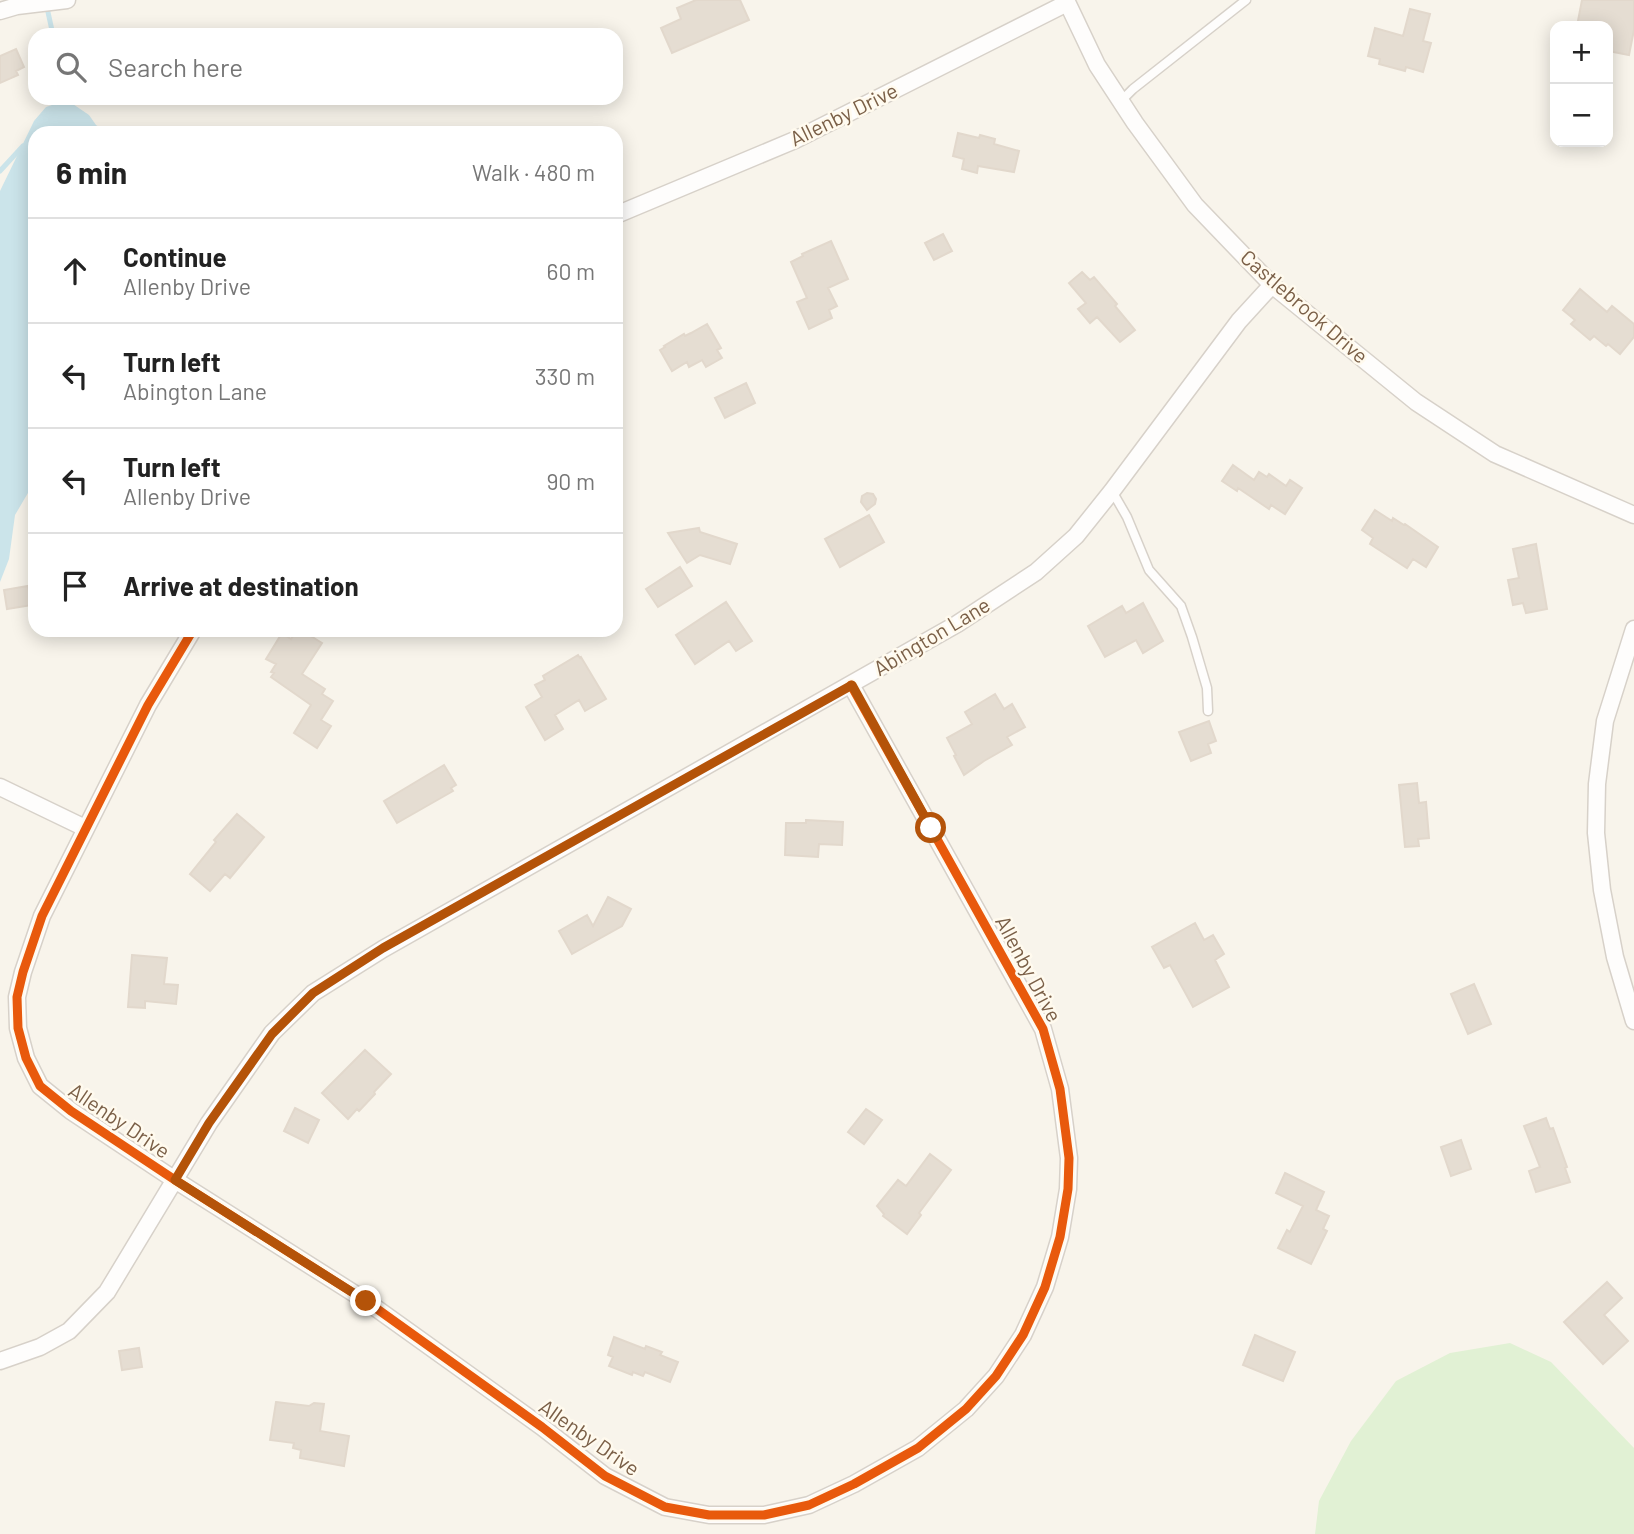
<!DOCTYPE html>
<html lang="en">
<head>
<meta charset="utf-8">
<style>
  :root { --surface:#fff; --page:#f6f6f6; --text:#222; --muted:#767676; --line:#e0e0e0 }
  body { margin:0; font-family:Barlow,sans-serif; background:var(--page); color:var(--text) }
  .controls { position:absolute; right:21px; top:21px; display:grid; overflow:hidden; border-radius:14px; box-shadow:0 4px 18px #0003 }
  .controls button { width:63px; height:63px; display:grid; place-items:center; padding:0; border:0; border-bottom:2px solid var(--line); background:var(--surface); color:var(--text); font:35px sans-serif }
  .stop { position:absolute; width:21px; height:21px; margin:-16px; border:5px solid #b45309; border-radius:50%; background:#fff }
  .stop.end { background:#b45309; border-color:#fff; box-shadow:0 2px 7px #0008 }
  .list { margin:0; padding:0; list-style:none }
  h2 { display:flex; justify-content:space-between; align-items:center; height:91px; margin:0; padding:0 28px; font-size:30px }
  h2 small { font-size:23px; font-weight:400; color:var(--muted) }
  .list li { display:grid; grid-template-columns:46px 1fr auto; gap:21px; align-items:center; box-sizing:border-box; height:105px; padding:0 28px; border-top:2px solid var(--line) }
  .list b { display:block; font-size:26px; white-space:nowrap }
  .list p { margin:0; font-size:23px; white-space:nowrap; color:var(--muted) }
  .list em { font-size:23px; font-style:normal; color:var(--muted) }
  .icon { flex:none; width:38px; height:38px; fill:none; stroke:currentColor; stroke-width:2; stroke-linecap:round; stroke-linejoin:round }
  .map { position:relative; flex:none; width:1634px; height:1534px; overflow:hidden }
  .search { position:absolute; background:var(--surface); box-shadow:0 4px 18px #0003; left:28px; top:28px; width:595px; height:77px; display:flex; align-items:center; gap:18px; box-sizing:border-box; padding:0 24px; border-radius:21px; color:var(--muted); font-size:26px }
  .panel { position:absolute; background:var(--surface); box-shadow:0 4px 18px #0003; left:28px; top:126px; width:595px; height:511px; border-radius:21px }
  .map>svg:first-child { display:block }
  .green { fill:#e1f1d4 }
  .water { fill:#cbe4ea }
  .lines { fill:none; stroke-linecap:round; stroke-linejoin:round }
  .stream { stroke:#cbe4ea; stroke-width:5 }
  .building { fill:#e5ddd2; stroke:#e2d8cc; stroke-width:2 }
  .lane-casing { stroke:#d7d1c9; stroke-width:11 }
  .street-casing { stroke:#d7d1c9; stroke-width:19 }
  .lane { stroke:#fefdfc; stroke-width:8 }
  .street { stroke:#fefdfc; stroke-width:16 }
  .cycleway-casing { stroke:#fffaee; stroke-width:13 }
  .cycleway { stroke:#e8590c; stroke-width:9 }
  .route { stroke:#b45309; stroke-width:9 }
  .labels { text-anchor:middle; stroke-width:5; stroke-linejoin:round; paint-order:stroke }
  .street-label { font-size:21px; fill:#7a5f47; stroke:#fffaee }
</style>
</head>
<body>
<div class="map">
<svg width="1634" height="1534" viewBox="0 0 1634 1534">
  <rect width="100%" height="100%" fill="#f8f4eb"/>
  <path class="green" d="M1510 1343 1551 1362 1634 1448V1534H1315L1319 1501 1351 1441 1396 1381 1450 1353Z"/>
  <path class="water" d="M67 100 89 115 96 125 107 133H35V481L15 515 9 559 0 582V191L34 121 46 107Z"/>
  <g class="lines">
    <path class="stream" d="M46 3 53 35
      M0 171 23 146"/>
  </g>
  <path class="building" d="M696 0H740L749 20 672 53 661 28 681 19 677 8Z
    M1582 0H1634V30L1629 55 1608 51V26H1577Z
    M1410 9 1430 14 1423 41 1431 43 1423 72 1406 67 1405 71 1379 64 1380 59 1368 56 1375 28 1403 36Z
    M16 49 24 67 16 71 18 75 0 83V56Z
    M958 133 979 138 980 135 995 139 994 144 1019 151 1014 172 978 166 977 173 962 169 964 159 953 156Z
    M943 234 952 251 934 260 925 243Z
    M831 241 848 279 828 288 837 306 829 310 832 318 809 329 797 302 807 298 791 262 803 256 802 254Z
    M1082 272 1090 280 1094 277 1117 304 1115 306 1135 330 1120 342 1097 317 1090 323 1078 309 1086 303 1069 283Z
    M1580 289 1607 312 1612 306 1634 324V337L1620 354 1608 344 1606 346 1594 336 1590 340 1571 324 1575 320 1563 310Z
    M707 324 721 348 717 350 722 358 706 367 702 360 689 367 687 362 672 371 660 350 665 347 664 346 684 334 685 336 691 333Z
    M746 383 755 403 725 418 715 398Z
    M1233 465 1254 480 1259 472 1267 477 1269 474 1286 486 1290 480 1302 488 1285 514 1271 505 1269 509 1238 488 1237 491 1222 481Z
    M867 493 873 494 876 499 875 504 867 510 861 502 862 496Z
    M1375 510 1392 521 1393 518 1404 525 1405 524 1438 547 1426 567 1413 559 1407 568 1370 544 1373 538 1362 530Z
    M869 515 884 542 840 567 825 539Z
    M699 528 700 532 737 544 730 564 700 555 687 563 668 533Z
    M1536 544 1547 609 1526 613 1523 603 1513 605 1508 580 1519 578 1513 549Z
    M680 567 692 586 658 607 646 589Z
    M28 586 32 605 7 609 4 590Z
    M726 602 752 641 736 651 729 641 695 664 676 635Z
    M1143 603 1163 641 1143 653 1136 640 1105 657 1088 626 1122 606 1126 613Z
    M297 630H301L322 643 302 674 325 689 322 694 333 701 321 720 331 726 317 748 294 733 311 705 271 677 274 673 271 672 276 664 266 659 282 633 291 639Z
    M578 655 580 658 581 657 606 699 585 711 579 700 555 715 563 729 545 740 526 707 542 697 535 685 545 680 543 676Z
    M995 694 1004 709 1012 704 1025 727 1007 737 1012 745 984 761 964 775 954 756 956 755 947 738 972 724 965 712Z
    M1209 721 1216 741 1208 744 1211 753 1191 761 1179 732Z
    M444 765 456 785 451 788 453 791 397 823 384 801Z
    M1417 783 1419 803 1426 802 1429 838 1418 839 1419 846 1405 847 1399 785Z
    M237 814 264 837 230 878 225 874 210 891 190 874 216 842 214 840Z
    M806 820 843 822 842 845 819 844 818 857 785 855 786 823H806Z
    M608 897 631 909 622 926 572 954 559 931 587 915 593 926Z
    M1195 923 1204 940 1213 935 1224 954 1215 960 1229 987 1193 1007 1170 965 1164 968 1152 947Z
    M132 955 167 958 164 984 178 985 176 1004 145 1001V1008L128 1007Z
    M1474 984 1491 1024 1468 1034 1451 994Z
    M365 1050 391 1074 374 1092 375 1094 359 1111 357 1109 348 1119 322 1093Z
    M295 1108 319 1120 308 1143 284 1131Z
    M866 1109 882 1120 864 1144 848 1132Z
    M1546 1118 1550 1129 1553 1128 1567 1167 1565 1168 1570 1182 1536 1192 1529 1171 1540 1167 1524 1126Z
    M1461 1140 1471 1169 1451 1176 1441 1147Z
    M930 1154 951 1170 919 1213 921 1215 907 1234 883 1216 884 1214 877 1206 898 1180 906 1186Z
    M1285 1173 1324 1192 1316 1210 1329 1216 1323 1229 1327 1231 1311 1264 1278 1248 1287 1230 1290 1232 1303 1206 1276 1193Z
    M1607 1282 1622 1298 1604 1315 1628 1341 1603 1364 1564 1322Z
    M1255 1335 1295 1352 1283 1381 1243 1365Z
    M614 1337 645 1349 646 1346 662 1352 660 1355 678 1362 670 1382 645 1372 643 1376 633 1372 632 1375 609 1366 613 1357 608 1355Z
    M139 1348 142 1367 122 1370 119 1351Z
    M276 1402 309 1406 314 1403 324 1404 320 1431 349 1436 344 1466 300 1458 301 1450 293 1448 294 1443 270 1440Z"/>
  <g class="lines">
    <g class="lane-casing">
      <path id="lane" d="M1120 102 1133 89 1246 0
        M1112 491 1127 517 1149 570 1181 606 1192 637 1207 688 1208 711"/>
    </g>
    <g class="street-casing">
      <path id="street" d="M1066 0 1097 65 1135 123 1195 205 1272 285 1416 402 1495 454 1634 515
        M0 11 17 6 67 0
        M616 215 795 140 1067 3
        M1634 629 1605 721 1597 784 1596 833 1602 890 1615 957 1634 1021
        M193 630 148 705 42 916 23 972 17 997 18 1028 26 1058 40 1086 71 1111 175 1180 366 1301 542 1427 605 1476 665 1507 709 1515H764L809 1505 854 1484 918 1448 966 1409 996 1376 1023 1335 1045 1287 1060 1237 1068 1189 1069 1158 1060 1089 1043 1029 851 685
        M0 787 85 828
        M0 1361 40 1347 69 1331 107 1292 209 1123 272 1033 313 993 383 949 957 624 1036 572 1076 536 1112 491 1239 321 1272 285"/>
    </g>
    <use href="#lane" class="lane"/>
    <use href="#street" class="street"/>
    <g class="cycleway-casing">
      <path id="cycleway" d="M193 630 148 705 42 916 23 972 17 997 18 1028 26 1058 40 1086 71 1111 175 1180 366 1301 542 1427 605 1476 665 1507 709 1515H764L809 1505 854 1484 918 1448 966 1409 996 1376 1023 1335 1045 1287 1060 1237 1068 1189 1069 1158 1060 1089 1043 1029 851 685"/>
    </g>
    <use href="#cycleway" class="cycleway"/>
  </g>
  <g class="lines">
    <path class="route" d="M366 1301 175 1180 209 1123 272 1034 313 993 383 948 852 685 931 828"/>
  </g>
  <g class="labels">
    <g class="street-label">
      <text transform="translate(844 115) rotate(-26)" y="7">Allenby Drive</text>
      <text transform="translate(1304 307) rotate(41)" y="7">Castlebrook Drive</text>
      <text transform="translate(932 637) rotate(-31)" y="7">Abington Lane</text>
      <text transform="translate(1028 969) rotate(62)" y="7">Allenby Drive</text>
      <text transform="translate(119 1121) rotate(34)" y="7">Allenby Drive</text>
      <text transform="translate(589 1438) rotate(35)" y="7">Allenby Drive</text>
    </g>
  </g>
</svg>
<div class="controls">
<button>+</button>
<button>−</button>
</div>
<div class="stop" style="left:931px;top:828px"></div>
<div class="stop end" style="left:366px;top:1301px"></div>
<div class="search"><svg class="icon" aria-label="search" viewBox="0 0 24 24"><circle cx="10" cy="10" r="6"/><path d="M15 15l6 6"/></svg>Search here</div>
<section class="panel">
<h2>6 min<small>Walk · 480 m</small></h2>
<ul class="list">
<li><svg class="icon" aria-label="ahead" viewBox="0 0 24 24"><path d="M12 20V5M6 11l6-6 6 6"/></svg><div><b>Continue</b><p>Allenby Drive</p></div><em>60 m</em></li>
<li><svg class="icon" aria-label="left" viewBox="0 0 24 24"><path d="M17 20v-9H6M10 6l-5 5 5 5"/></svg><div><b>Turn left</b><p>Abington Lane</p></div><em>330 m</em></li>
<li><svg class="icon" aria-label="left" viewBox="0 0 24 24"><path d="M17 20v-9H6M10 6l-5 5 5 5"/></svg><div><b>Turn left</b><p>Allenby Drive</p></div><em>90 m</em></li>
<li><svg class="icon" aria-label="arrive" viewBox="0 0 24 24"><path d="M6 21V4h12l-3 4 3 4H6"/></svg><div><b>Arrive at destination</b></div></li>
</ul>
</section>
</div>
</body>
</html>
